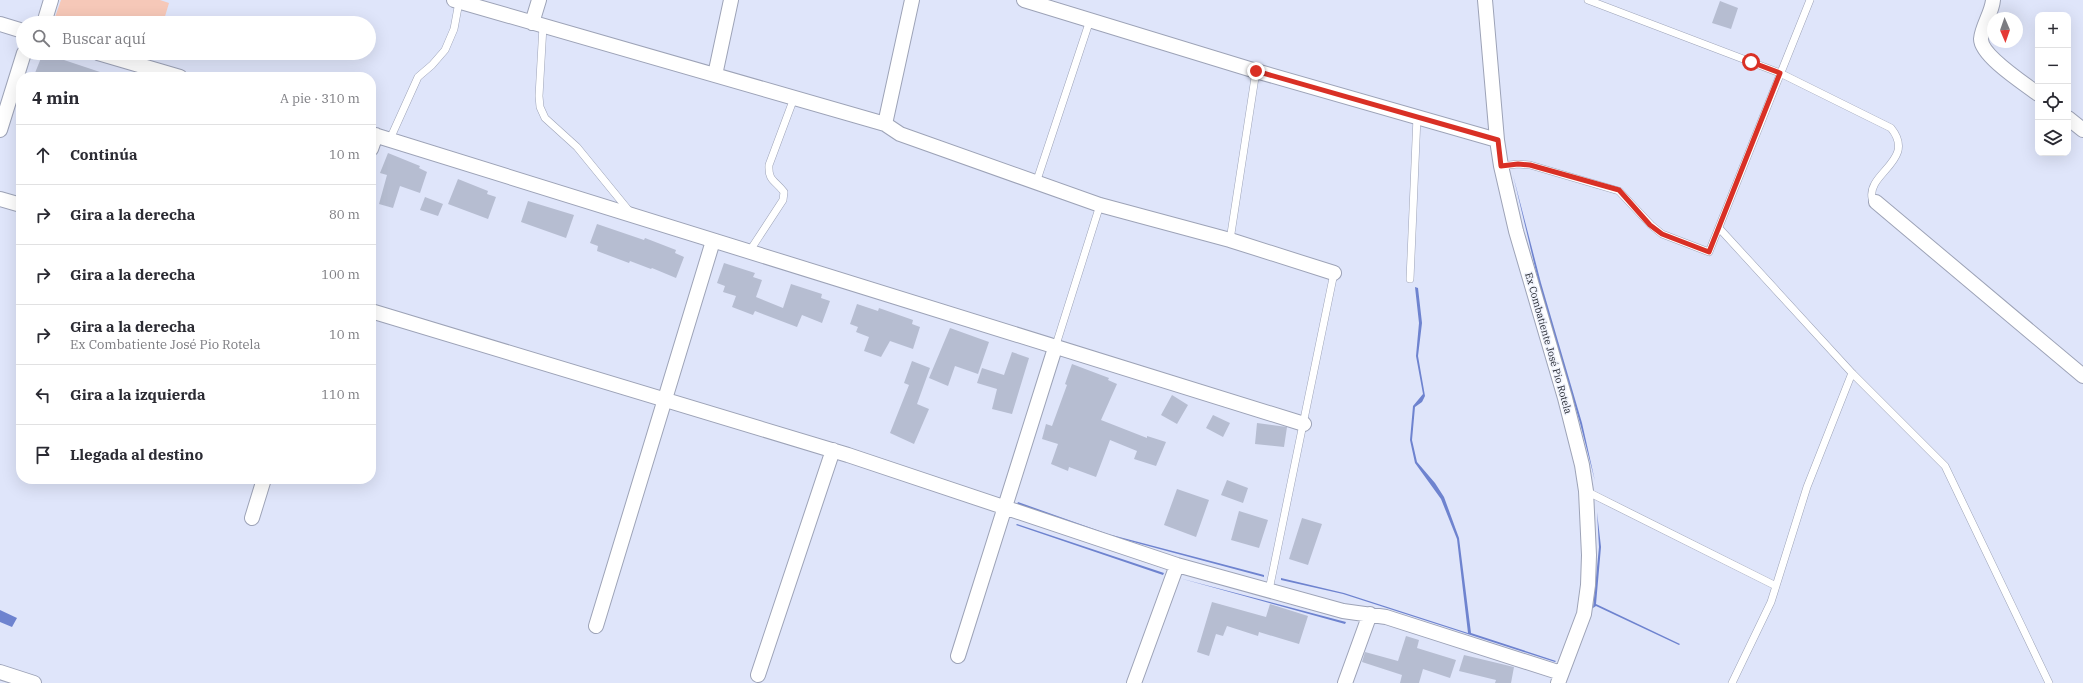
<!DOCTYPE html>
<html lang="es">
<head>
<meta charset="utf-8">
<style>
  :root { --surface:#fff; --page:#f7f7f7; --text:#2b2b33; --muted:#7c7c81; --line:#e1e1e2 }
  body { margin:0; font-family:"IBM Plex Serif",serif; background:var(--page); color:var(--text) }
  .controls { position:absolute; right:12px; top:12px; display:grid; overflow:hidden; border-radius:8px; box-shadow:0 4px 16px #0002 }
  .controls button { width:36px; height:36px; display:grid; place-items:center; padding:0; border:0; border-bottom:1px solid var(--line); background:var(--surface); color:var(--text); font:20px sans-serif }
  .compass { position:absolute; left:1987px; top:12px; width:36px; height:36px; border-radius:50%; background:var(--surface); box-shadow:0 4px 16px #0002; rotate:178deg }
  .stop { position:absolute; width:12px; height:12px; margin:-9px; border:3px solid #d93025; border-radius:50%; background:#fff }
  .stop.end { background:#d93025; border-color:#fff; box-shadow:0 1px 4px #0008 }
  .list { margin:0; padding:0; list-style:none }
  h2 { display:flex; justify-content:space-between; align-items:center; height:52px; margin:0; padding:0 16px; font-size:17px }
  h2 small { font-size:13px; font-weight:400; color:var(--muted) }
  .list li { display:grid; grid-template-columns:26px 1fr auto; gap:12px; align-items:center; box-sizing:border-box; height:60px; padding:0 16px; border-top:1px solid var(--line) }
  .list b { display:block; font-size:15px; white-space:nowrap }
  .list p { margin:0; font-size:13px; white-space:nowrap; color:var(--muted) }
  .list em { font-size:13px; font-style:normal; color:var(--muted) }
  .icon { flex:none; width:22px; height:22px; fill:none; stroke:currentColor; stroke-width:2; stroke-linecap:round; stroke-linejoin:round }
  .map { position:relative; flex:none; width:2083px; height:683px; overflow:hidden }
  .search { position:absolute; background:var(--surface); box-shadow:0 4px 16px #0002; left:16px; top:16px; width:360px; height:44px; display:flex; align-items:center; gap:10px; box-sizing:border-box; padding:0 14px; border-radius:22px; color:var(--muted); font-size:15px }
  .panel { position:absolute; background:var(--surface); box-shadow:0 4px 16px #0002; left:16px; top:72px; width:360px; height:412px; border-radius:16px }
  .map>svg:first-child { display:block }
  .green { fill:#f6c8b8 }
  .water { fill:#6e83cf }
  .building { fill:#b6bdd1 }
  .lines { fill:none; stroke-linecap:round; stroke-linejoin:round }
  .lane-casing { stroke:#9da3b7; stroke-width:8 }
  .street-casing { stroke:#9da3b7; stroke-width:16 }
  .lane { stroke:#fff; stroke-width:7 }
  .street { stroke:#fff; stroke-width:14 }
  .route { stroke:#d93025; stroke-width:5 }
  .labels { text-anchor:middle; stroke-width:3; stroke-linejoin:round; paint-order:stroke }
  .street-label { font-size:10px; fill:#262931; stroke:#f0f3fc }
</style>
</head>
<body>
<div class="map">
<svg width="2083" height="683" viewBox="0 0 2083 683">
  <rect width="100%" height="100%" fill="#dfe5fa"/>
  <path class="green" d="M61 0H160L169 3 163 23H53Z
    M131 53H153L151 60Z"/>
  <path class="water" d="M1513 175 1541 283 1582 423 1595 481 1580 423 1539 284Z
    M1415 287 1418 288 1422 323 1418 356 1425 396 1422 402 1415 407 1412 440 1417 462 1435 483 1444 497 1459 538 1471 633 1556 661 1555 662 1343 594 1281 580V578L1344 593 1468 633 1457 539 1441 499 1415 463 1410 440 1413 406 1423 394 1416 356 1419 323Z
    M1018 502 1108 534 1264 575V577L1107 535 1017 504Z
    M1597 512 1601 547 1596 604 1680 644 1679 645 1596 606 1593 608 1599 547Z
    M1017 524 1164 573 1163 575 1016 525Z
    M1179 578 1346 622 1345 624Z
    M0 610 17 618 12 627 0 622Z"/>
  <path class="building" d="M1720 1 1738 8 1731 29 1712 23Z
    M43 53 109 75V77H46L35 73Z
    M388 153 420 166 419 168 427 172 420 193 400 186 393 208 379 204 387 175 380 173Z
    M458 179 488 191 487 194 496 197 488 219 448 204Z
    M425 197 443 204 438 216 420 210Z
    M528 201 574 215 566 238 521 222Z
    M597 224 644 240 645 238 676 250 675 253 684 257 676 278 652 268 651 269 630 261 629 263 597 251 598 246 590 243Z
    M724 263 755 273 753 277 762 280 756 297 783 308 791 284 822 294 821 298 830 301 822 323 802 315 797 327 755 311 753 315 732 307 736 296 723 292 725 286 717 283Z
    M857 304 878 311 879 308 913 320 912 324 920 327 913 349 890 341 881 357 864 351 869 337 856 332 858 327 850 324Z
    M950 328 989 342 978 374 955 366 948 386 929 378Z
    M1012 352 1029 358 1012 414 992 409 997 389 977 383 982 368 1004 375Z
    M912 361 930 368 917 404 929 409 914 444 890 433 909 385 904 383Z
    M1072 364 1109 378 1108 380 1117 384 1101 420 1147 438V436L1166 442 1156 466 1134 459 1137 451 1110 440 1096 477 1069 467 1068 471 1051 464 1058 444 1042 439 1046 424 1052 426 1067 385 1065 384Z
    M1172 395 1188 405 1177 424 1161 415Z
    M1213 415 1230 423 1223 437 1206 428Z
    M1257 423 1287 427 1284 447 1255 444Z
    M1227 480 1248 488 1243 503 1221 495Z
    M1177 489 1209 500 1196 537 1164 525Z
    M1239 511 1268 520 1259 548 1231 540Z
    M1302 518 1322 524 1308 565 1289 559Z
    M1212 602 1266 617 1270 604 1308 616 1299 644 1259 632 1258 636 1227 626 1223 636 1216 634 1209 656 1197 652Z
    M1406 636 1419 640 1417 648 1456 660 1450 678 1423 669 1419 683H1400L1402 675 1362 662 1365 652 1398 661Z
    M1464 655 1514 667 1511 683H1495L1496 680 1459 671Z"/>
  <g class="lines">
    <g class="lane-casing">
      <path id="lane" d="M1588 0 1780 73 1891 128C1917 160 1867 173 1872 198L1876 202
        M543 26 539 96 540 107 545 118 577 147 630 212
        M390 139 418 77 432 65 445 50 454 29 459 2
        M1501 166 1518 164 1530 165 1619 191 1651 225 1662 234 1709 252 1810 0
        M1036 183 1090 20
        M1719 228 1852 373 1945 466 2049 683
        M1230 240 1256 71
        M749 252 783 200 784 192C775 180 768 181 769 165L794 98
        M1410 279 1417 117
        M1055 348 1100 205
        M1586 491 1776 586
        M1269 590 1334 273
        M1732 683 1771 602 1807 487 1852 373"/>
    </g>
    <g class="street-casing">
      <path id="street" d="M454 0 885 124 900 134 1100 205 1230 240 1334 273
        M1024 0 1256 71 1497 140
        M1485 0 1497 140 1501 166 1516 231 1565 398 1582 465 1586 491 1589 555 1588 585 1584 614 1558 683
        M1993 0C1992 13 1982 26 1981 39 1981 56 2025 84 2038 94
        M44 23 51 0
        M532 23 539 0
        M0 24 23 31
        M98 53 180 77
        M715 75 731 0
        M2068 118 2083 130
        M885 124 912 0
        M0 130 24 53
        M371 134 1304 424
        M371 149 376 135
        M0 199 21 205
        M1876 202 2083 376
        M371 311 848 455 1177 565 1343 611 1386 617 1561 673
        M252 518 264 479
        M596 626 713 241
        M958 656 1055 348
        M0 672 34 683
        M758 675 833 450
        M1134 683 1177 565
        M1345 683 1370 614"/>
    </g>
    <use href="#lane" class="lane"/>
    <use href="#street" class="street"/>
  </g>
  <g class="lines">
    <path class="route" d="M1256 71 1498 140 1501 166 1518 164 1530 165 1619 190 1650 225 1662 234 1709 252 1780 73 1751 62"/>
  </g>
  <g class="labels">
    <g class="street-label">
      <text transform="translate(1549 343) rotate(74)" y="4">Ex Combatiente José Pio Rotela</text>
    </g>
  </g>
</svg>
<div class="controls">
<button>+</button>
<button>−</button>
<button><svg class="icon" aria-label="locate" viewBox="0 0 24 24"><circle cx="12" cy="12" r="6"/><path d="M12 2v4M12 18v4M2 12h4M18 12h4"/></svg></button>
<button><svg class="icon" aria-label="layers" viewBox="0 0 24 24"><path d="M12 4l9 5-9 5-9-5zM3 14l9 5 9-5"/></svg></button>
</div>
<svg class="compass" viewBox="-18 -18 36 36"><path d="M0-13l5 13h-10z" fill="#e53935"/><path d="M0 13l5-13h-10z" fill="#7c7c81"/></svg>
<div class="stop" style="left:1751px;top:62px"></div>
<div class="stop end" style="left:1256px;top:71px"></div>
<div class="search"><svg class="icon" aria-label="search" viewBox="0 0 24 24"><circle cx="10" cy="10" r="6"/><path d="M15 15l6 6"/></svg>Buscar aquí</div>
<section class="panel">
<h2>4 min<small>A pie · 310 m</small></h2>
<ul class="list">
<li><svg class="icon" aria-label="ahead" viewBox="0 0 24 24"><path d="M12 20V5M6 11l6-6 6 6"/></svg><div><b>Continúa</b></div><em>10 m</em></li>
<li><svg class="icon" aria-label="right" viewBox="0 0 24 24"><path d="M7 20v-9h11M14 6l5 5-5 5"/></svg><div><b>Gira a la derecha</b></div><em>80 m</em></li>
<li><svg class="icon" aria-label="right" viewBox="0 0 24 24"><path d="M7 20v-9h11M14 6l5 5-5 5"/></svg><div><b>Gira a la derecha</b></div><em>100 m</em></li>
<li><svg class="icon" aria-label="right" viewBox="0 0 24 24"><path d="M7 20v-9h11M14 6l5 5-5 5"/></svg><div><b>Gira a la derecha</b><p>Ex Combatiente José Pio Rotela</p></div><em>10 m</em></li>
<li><svg class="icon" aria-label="left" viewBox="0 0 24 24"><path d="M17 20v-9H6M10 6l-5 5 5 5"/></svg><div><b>Gira a la izquierda</b></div><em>110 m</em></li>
<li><svg class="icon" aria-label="arrive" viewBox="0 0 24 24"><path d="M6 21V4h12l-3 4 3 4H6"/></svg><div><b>Llegada al destino</b></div></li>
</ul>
</section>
</div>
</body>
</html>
